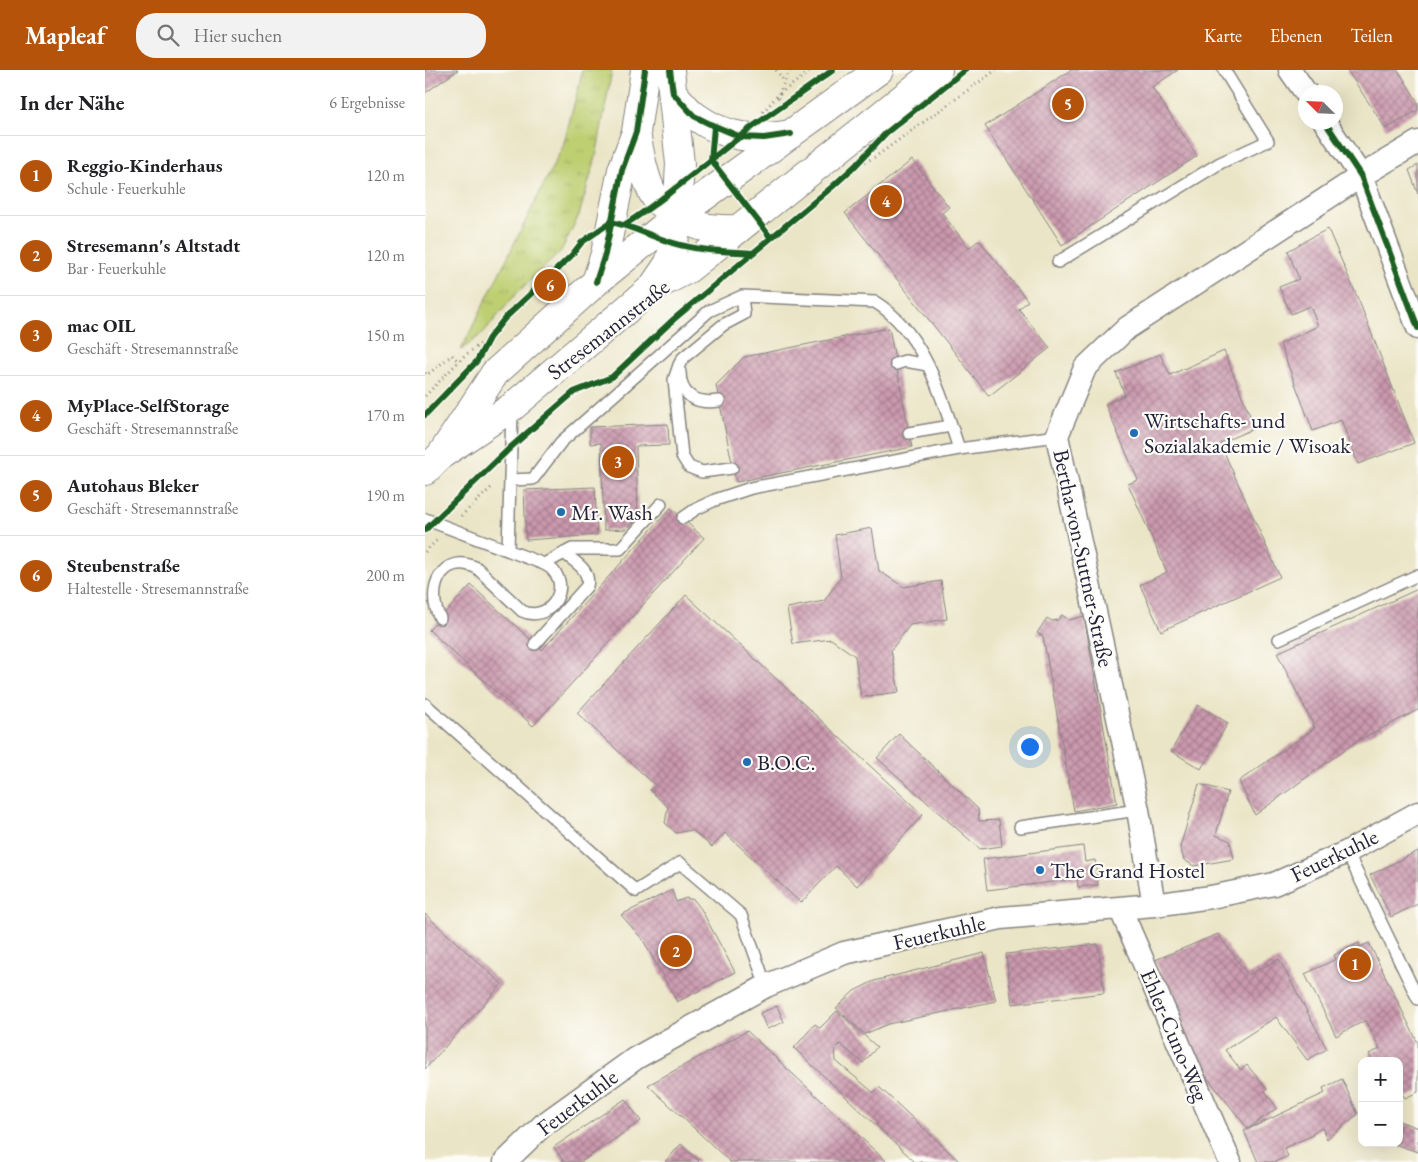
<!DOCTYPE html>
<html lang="de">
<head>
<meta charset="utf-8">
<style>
  :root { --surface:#fff; --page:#f2f2f2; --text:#202124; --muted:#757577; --line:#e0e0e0; --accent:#b45309 }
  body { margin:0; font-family:"EB Garamond",serif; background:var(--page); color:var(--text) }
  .controls { position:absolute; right:15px; bottom:15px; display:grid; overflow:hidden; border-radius:10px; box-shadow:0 5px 20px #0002 }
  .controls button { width:45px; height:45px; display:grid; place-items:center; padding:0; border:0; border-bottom:1px solid var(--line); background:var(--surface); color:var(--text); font:25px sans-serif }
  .compass { position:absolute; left:873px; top:15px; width:45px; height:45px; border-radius:50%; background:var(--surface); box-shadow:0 5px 20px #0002; rotate:294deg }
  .you { position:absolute; left:604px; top:676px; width:18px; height:18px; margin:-12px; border:4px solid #fff; border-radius:50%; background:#1a73e8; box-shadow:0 0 0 8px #1a73e833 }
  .badge { display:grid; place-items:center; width:32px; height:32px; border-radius:50%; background:var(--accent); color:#fff; font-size:16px; font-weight:700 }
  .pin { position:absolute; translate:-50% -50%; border:2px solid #fff; box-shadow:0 1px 5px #0006 }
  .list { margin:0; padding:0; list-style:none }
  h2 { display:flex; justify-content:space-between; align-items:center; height:65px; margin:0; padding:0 20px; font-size:21px }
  h2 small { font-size:16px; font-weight:400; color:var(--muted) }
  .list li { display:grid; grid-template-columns:32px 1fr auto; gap:15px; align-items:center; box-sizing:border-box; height:80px; padding:0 20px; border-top:1px solid var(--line) }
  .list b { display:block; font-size:19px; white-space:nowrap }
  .list p { margin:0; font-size:16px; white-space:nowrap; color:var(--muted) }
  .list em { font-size:16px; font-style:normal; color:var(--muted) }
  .icon { flex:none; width:28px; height:28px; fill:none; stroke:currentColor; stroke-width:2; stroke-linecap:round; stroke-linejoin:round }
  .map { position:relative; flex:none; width:993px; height:1092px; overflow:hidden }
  header { display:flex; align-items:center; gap:30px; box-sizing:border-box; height:70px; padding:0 25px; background:var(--accent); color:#fff }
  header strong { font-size:24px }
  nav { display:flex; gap:28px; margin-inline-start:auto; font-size:18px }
  .search { width:350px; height:45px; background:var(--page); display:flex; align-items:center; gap:12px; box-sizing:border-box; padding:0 18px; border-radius:20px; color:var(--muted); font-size:19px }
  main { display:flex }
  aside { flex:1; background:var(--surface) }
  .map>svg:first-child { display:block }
  .grass { fill:url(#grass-tufts); stroke:#707856 }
  .building { fill:url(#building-cross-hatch) }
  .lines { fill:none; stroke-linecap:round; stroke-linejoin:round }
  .service-casing { stroke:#868481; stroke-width:14 }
  .minor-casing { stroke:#868481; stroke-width:25 }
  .secondary-casing { stroke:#868481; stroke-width:30 }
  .primary-casing { stroke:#868481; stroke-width:30 }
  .path { stroke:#868481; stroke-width:3; stroke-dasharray:1 4; stroke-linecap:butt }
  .service { stroke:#fff; stroke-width:11 }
  .minor { stroke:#fff; stroke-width:22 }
  .secondary { stroke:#fff; stroke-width:28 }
  .primary { stroke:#fff; stroke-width:28 }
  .cycleway-casing { stroke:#fdfcf7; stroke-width:9 }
  .cycleway { stroke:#1b5e20; stroke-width:6 }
  .poi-dot { fill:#1f6fb2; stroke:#fdfcf7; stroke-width:2 }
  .labels { text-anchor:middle; stroke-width:4.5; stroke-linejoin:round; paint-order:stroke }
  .street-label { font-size:22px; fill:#22223b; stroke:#fdfcf7 }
  .poi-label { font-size:22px; fill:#22223b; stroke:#fdfcf7; text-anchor:start }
</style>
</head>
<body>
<header>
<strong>Mapleaf</strong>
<div class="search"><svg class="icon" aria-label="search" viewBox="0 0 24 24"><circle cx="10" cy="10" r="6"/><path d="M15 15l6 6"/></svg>Hier suchen</div>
<nav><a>Karte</a><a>Ebenen</a><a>Teilen</a></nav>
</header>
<main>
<aside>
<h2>In der Nähe<small>6 Ergebnisse</small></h2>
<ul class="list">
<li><span class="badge">1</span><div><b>Reggio-Kinderhaus</b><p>Schule · Feuerkuhle</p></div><em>120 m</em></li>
<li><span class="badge">2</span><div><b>Stresemann's Altstadt</b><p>Bar · Feuerkuhle</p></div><em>120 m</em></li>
<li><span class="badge">3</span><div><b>mac OIL</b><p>Geschäft · Stresemannstraße</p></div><em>150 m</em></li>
<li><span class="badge">4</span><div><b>MyPlace-SelfStorage</b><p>Geschäft · Stresemannstraße</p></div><em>170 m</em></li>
<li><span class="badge">5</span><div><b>Autohaus Bleker</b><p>Geschäft · Stresemannstraße</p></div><em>190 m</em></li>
<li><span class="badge">6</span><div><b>Steubenstraße</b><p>Haltestelle · Stresemannstraße</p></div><em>200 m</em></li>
</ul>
</aside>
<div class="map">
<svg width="993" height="1092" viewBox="0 0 993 1092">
  <defs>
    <pattern id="grass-tufts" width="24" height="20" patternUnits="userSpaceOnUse" patternTransform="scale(1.25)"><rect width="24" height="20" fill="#becf72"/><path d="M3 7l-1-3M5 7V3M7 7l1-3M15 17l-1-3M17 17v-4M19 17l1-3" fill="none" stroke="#a3b164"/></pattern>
    <pattern id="building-cross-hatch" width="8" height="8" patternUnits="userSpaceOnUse" patternTransform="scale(1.25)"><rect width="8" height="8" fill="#cb99ad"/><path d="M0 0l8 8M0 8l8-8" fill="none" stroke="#a47c8e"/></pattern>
  </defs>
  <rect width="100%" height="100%" fill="#fdfcf7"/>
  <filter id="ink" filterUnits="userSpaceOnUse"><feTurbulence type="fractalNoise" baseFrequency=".02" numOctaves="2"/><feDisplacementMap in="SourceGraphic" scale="10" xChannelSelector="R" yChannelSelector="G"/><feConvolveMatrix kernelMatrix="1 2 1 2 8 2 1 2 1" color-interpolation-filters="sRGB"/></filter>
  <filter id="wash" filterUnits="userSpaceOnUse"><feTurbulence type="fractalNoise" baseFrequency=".0096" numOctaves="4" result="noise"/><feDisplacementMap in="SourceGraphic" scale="20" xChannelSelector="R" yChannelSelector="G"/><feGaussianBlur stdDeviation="1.12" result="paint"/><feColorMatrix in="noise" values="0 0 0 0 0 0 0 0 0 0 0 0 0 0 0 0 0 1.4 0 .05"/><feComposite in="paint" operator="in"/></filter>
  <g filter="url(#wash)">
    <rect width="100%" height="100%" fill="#ebe5c7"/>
    <path class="grass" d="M157 0H187L171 87 154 145 136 181 92 223 58 263 36 280 138 76 155 12Z"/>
    <g id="blocks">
      <path class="building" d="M0 0H33L0 23Z
        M646 0H753L727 17 772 86 637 175 560 56Z
        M922 0H973L993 32V40L961 59Z
        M487 90 524 137 517 143 544 178 554 170 603 231 594 239 625 278 564 326 420 143Z
        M993 95V124L984 100Z
        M903 159 936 236 989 373 933 394 916 350 888 361 855 274 893 256 885 236 866 244 854 217 874 209 863 181 887 167Z
        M464 258 487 377 311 412 291 315 319 287Z
        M799 281 830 358 795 373 855 507 736 561 715 515 742 502 703 414 713 410 680 334 700 325 691 303 735 284 745 305Z
        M243 354 244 375 211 376 213 448 202 459 179 460 176 373 165 374V357Z
        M170 417 172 465 101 470 99 420Z
        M246 438 279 468 108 656 4 560 46 515 117 580Z
        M447 458 454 501 479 517 516 511 522 549 485 555 466 580 474 622 436 627 430 586 406 569 368 574 362 538 399 531 416 507 410 465Z
        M993 519V640L930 672 830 745 814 711 890 658 852 583Z
        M261 525 498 745 432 816 411 796 376 833 300 763 287 777 267 760 251 763 240 753 243 737 225 720 230 715 152 643Z
        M637 545 644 550 659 546 692 733 649 741 618 566 612 563 622 548 627 551 633 550Z
        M773 635 803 653 776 699 746 681Z
        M474 664 553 739 554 751 574 750 577 776 555 779 452 688Z
        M774 714 803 722 791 765 805 771 809 789 769 796 759 790 755 777Z
        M658 776 660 792 670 790 673 815 653 817 652 809 562 820 558 789Z
        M993 781V834L966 847 945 805Z
        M247 820 251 832 261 828 269 830 276 839 310 902 252 932 218 870 196 845Z
        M0 844 77 914 0 999Z
        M793 864 823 905 854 889 902 979 882 990 851 947 800 980 816 1000 822 995 842 1019 840 1021 852 1038 823 1059 774 997 730 890Z
        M934 873 935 877 944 873 993 973V1022L980 1028 978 1025 974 1027V991H947L944 984 955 979 941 950 911 966 880 904 911 889 909 885Z
        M673 874 679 923 587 934 581 884Z
        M559 883 571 931 463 954 440 964 411 938 429 921 449 911Z
        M352 936 359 952 342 959 335 943Z
        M412 941 452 977 438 993 415 974 410 979 411 991 449 1023 454 1017 535 1092H490L369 978 390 954 395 958Z
        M322 961 462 1092H305L223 1015Z
        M917 1009 933 1044 902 1069 897 1058 887 1063 888 1065 859 1078 863 1086 850 1092H833L819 1061 900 1023 898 1018Z
        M200 1029 216 1051 156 1092H139L129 1077Z
        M974 1051 993 1058V1082L969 1074 974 1073Z
        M256 1074 274 1091 273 1092H240Z"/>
    </g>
  </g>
  <g filter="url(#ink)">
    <use href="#blocks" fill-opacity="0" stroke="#868481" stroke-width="1"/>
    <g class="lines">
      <g class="service-casing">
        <path id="service" d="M633 192 795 93 843 71 799 0
          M471 294 480 291 503 295
          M255 302C255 327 272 334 294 331
          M484 363 526 356
          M307 398 277 402 264 397 257 386 249 310 254 295 258 288 298 255 319 244 317 226
          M85 410 108 409 136 372 284 241 317 226 450 232C499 262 517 327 534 379
          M258 448 271 439 290 430 326 418 534 379 632 366
          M0 449 119 494C152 510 127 555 97 541L52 498C17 481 0 520 15 548
          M83 480 87 340
          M119 494 147 479H195L236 434
          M854 569 993 505
          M110 574 162 516C166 500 150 492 139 483
          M0 634 211 821 255 793 316 845 341 916
          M595 757 713 740
          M922 782 993 929"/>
      </g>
      <g class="minor-casing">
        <path id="minor" d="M865 0 881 23
          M900 52 936 106 993 258
          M729 835 713 740 632 366 660 298 702 258 936 106 993 72
          M695 838 805 1092
          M80 1092 118 1055 211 988 341 916 419 883 576 848 729 835 786 827 849 814 922 782 993 743"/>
      </g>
      <g class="secondary-casing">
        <path id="secondary" d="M248 23C255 31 262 40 270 46 301 69 329 70 366 64
          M211 62C214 80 221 118 233 131 236 135 241 137 245 140 269 158 284 160 313 159
          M171 212 180 184 197 100 211 62 220 0
          M227 218 244 193 249 174 252 146 255 94 245 0"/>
      </g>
      <g class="primary-casing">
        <path id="primary" d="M16 385 87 337 227 218 263 199 513 0
          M0 401 16 385 70 303 171 212 252 146 454 0"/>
      </g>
      <path class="path" d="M351 0 359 11
        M357 38 353 25 365 0
        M338 42 353 25 387 0
        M440 92 450 87 571 0
        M0 303 2 305 27 285 34 292
        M0 326 40 285 64 268
        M36 446 68 416
        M0 482 12 470"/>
      <use href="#service" class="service"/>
      <use href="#minor" class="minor"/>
      <use href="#secondary" class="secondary"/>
      <use href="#primary" class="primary"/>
      <g class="cycleway-casing">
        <path id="cycleway" d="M245 0 248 23 269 46 285 54 316 67 339 68 366 64
          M900 52 936 106 993 258
          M289 57 286 90 346 168
          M199 155C245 126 286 88 330 55 356 37 382 19 408 0
          M171 212 180 184 197 100 211 62 220 0
          M0 345 52 291 64 268 80 248 146 186 157 172 186 152C207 156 227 167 248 173 274 181 301 181 328 183
          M0 460 86 377 149 322 187 307 249 249 407 117 430 96 461 63 540 0"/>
      </g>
      <use href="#cycleway" class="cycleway"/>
    </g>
  </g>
  <g class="poi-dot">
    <circle cx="709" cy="363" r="5"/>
    <circle cx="136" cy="442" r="5"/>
    <circle cx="322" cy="692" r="5"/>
    <circle cx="615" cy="800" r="5"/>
  </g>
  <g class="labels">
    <g class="street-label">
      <text transform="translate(183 259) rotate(-38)" y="8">Stresemannstraße</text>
      <text transform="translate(659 488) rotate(78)" y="8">Bertha-von-Suttner-Straße</text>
      <text transform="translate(909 785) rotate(-26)" y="8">Feuerkuhle</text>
      <text transform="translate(514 862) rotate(-13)" y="8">Feuerkuhle</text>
      <text transform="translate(750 965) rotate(67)" y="8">Ehler-Cuno-Weg</text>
      <text transform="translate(152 1032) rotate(-37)" y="8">Feuerkuhle</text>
    </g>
    <g class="poi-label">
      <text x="719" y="358">Wirtschafts- und<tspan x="719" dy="25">Sozialakademie / Wisoak</tspan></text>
      <text x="146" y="450">Mr. Wash</text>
      <text x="332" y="700">B.O.C.</text>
      <text x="625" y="808">The Grand Hostel</text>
    </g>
  </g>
</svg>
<div class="controls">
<button>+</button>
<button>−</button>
</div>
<svg class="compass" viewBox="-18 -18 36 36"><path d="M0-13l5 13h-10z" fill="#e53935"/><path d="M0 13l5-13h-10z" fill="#757577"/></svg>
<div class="you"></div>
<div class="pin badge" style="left:930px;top:894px">1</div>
<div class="pin badge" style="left:251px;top:881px">2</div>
<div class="pin badge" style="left:193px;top:392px">3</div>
<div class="pin badge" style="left:461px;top:131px">4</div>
<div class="pin badge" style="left:643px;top:34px">5</div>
<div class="pin badge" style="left:125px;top:215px">6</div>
</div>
</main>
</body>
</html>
